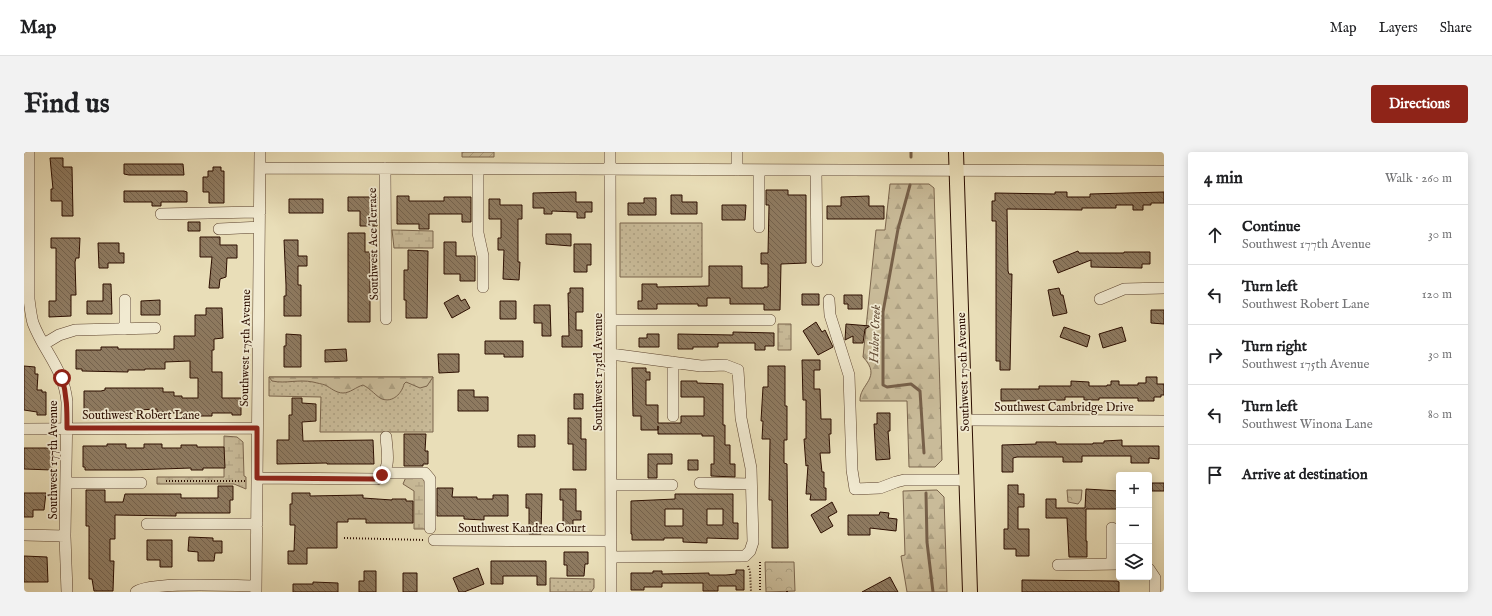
<!DOCTYPE html>
<html lang="en">
<head>
<meta charset="utf-8">
<style>
  :root { --surface:#fff; --page:#f2f2f2; --text:#202124; --muted:#757577; --line:#e0e0e0; --accent:#8f2418 }
  body { margin:0; font-family:"IM FELL English",serif; background:var(--page); color:var(--text) }
  .controls { position:absolute; right:12px; bottom:12px; display:grid; overflow:hidden; border-radius:4px; box-shadow:0 2px 10px #0003 }
  .controls button { width:36px; height:36px; display:grid; place-items:center; padding:0; border:0; border-bottom:1px solid var(--line); background:var(--surface); color:var(--text); font:20px sans-serif }
  .stop { position:absolute; width:12px; height:12px; margin:-9px; border:3px solid #8f2418; border-radius:50%; background:#fff }
  .stop.end { background:#8f2418; border-color:#fff; box-shadow:0 1px 4px #0008 }
  .list { margin:0; padding:0; list-style:none }
  h2 { display:flex; justify-content:space-between; align-items:center; height:52px; margin:0; padding:0 16px; font-size:17px }
  h2 small { font-size:13px; font-weight:400; color:var(--muted) }
  .list li { display:grid; grid-template-columns:26px 1fr auto; gap:12px; align-items:center; box-sizing:border-box; height:60px; padding:0 16px; border-top:1px solid var(--line) }
  .list b { display:block; font-size:15px; white-space:nowrap }
  .list p { margin:0; font-size:13px; white-space:nowrap; color:var(--muted) }
  .list em { font-size:13px; font-style:normal; color:var(--muted) }
  .icon { flex:none; width:22px; height:22px; fill:none; stroke:currentColor; stroke-width:2; stroke-linecap:round; stroke-linejoin:round }
  .map { position:relative; flex:none; width:1140px; height:440px; overflow:hidden; border-radius:4px }
  header { display:flex; align-items:center; gap:24px; box-sizing:border-box; height:56px; padding:0 20px; background:var(--surface); border-bottom:1px solid var(--line) }
  header strong { font-size:19px }
  nav { display:flex; gap:22px; margin-inline-start:auto; font-size:14px }
  .intro { display:flex; align-items:center; justify-content:space-between; box-sizing:border-box; height:96px; padding:0 24px }
  h1 { margin:0; font-size:28px }
  .button { padding:10px 18px; border-radius:4px; background:var(--accent); color:#fff; font-size:14px; font-weight:700 }
  main { display:flex; gap:24px; padding:0 24px }
  aside { flex:1; background:var(--surface); border-radius:4px; box-shadow:0 2px 10px #0003 }
  .map>svg:first-child { display:block }
  .grass { fill:url(#grass-dots); stroke:#7a644c }
  .forest { fill:url(#forest-firs); stroke:#7a644c }
  .wetland { fill:url(#wetland-marsh); stroke:#7a644c }
  .park { fill:url(#park-crowns); stroke:#7a644c }
  .garden { fill:url(#garden-furrows); stroke:#7a644c }
  .lines { fill:none; stroke-linecap:round; stroke-linejoin:round }
  .stream { stroke:#776049; stroke-width:3 }
  .building { fill:url(#building-back-hatch); stroke:#2c0e00; fill-rule:evenodd }
  .minor-casing { stroke:#5b422e; stroke-width:12 }
  .major-casing { stroke:#2c0e00; stroke-width:16 }
  .path { stroke:#2c0e00; stroke-width:2; stroke-dasharray:1 2; stroke-linecap:butt }
  .minor { stroke:#f1ead1; stroke-width:11 }
  .major { stroke:#e9deb8; stroke-width:14 }
  .route { stroke:#8f2418; stroke-width:5 }
  .labels { text-anchor:middle; stroke-width:3.5; stroke-linejoin:round; paint-order:stroke }
  .street-label { font-size:12px; fill:#2c0e00; stroke:#f1ead1 }
  .water-label { font-size:13px; font-style:italic; fill:#644c36; stroke:#f1ead1 }
</style>
</head>
<body>
<header>
<strong>Map</strong>
<nav><a>Map</a><a>Layers</a><a>Share</a></nav>
</header>
<div class="intro"><h1>Find us</h1><a class="button">Directions</a></div>
<main>
<div class="map">
<svg width="1140" height="440" viewBox="0 0 1140 440">
  <defs>
    <pattern id="grass-dots" width="8" height="8" patternUnits="userSpaceOnUse"><rect width="8" height="8" fill="#c9bb99"/><path d="M2 2h.1M6 6h.1" fill="none" stroke="#ada082" stroke-width="1.8" stroke-linecap="round"/></pattern>
    <pattern id="forest-firs" width="22" height="20" patternUnits="userSpaceOnUse"><rect width="22" height="20" fill="#c9bb99"/><path d="M5 1l3.5 6h-7zM16 11l3.5 6h-7z" fill="#ada082"/></pattern>
    <pattern id="wetland-marsh" width="20" height="14" patternUnits="userSpaceOnUse"><rect width="20" height="14" fill="#c9bb99"/><path d="M1 5h8M5 5V1M11 12h8M15 12V8" fill="none" stroke="#ada082"/></pattern>
    <pattern id="park-crowns" width="20" height="18" patternUnits="userSpaceOnUse"><rect width="20" height="18" fill="#c9bb99"/><path d="M2 6a3 3 0 1 1 6 0M12 15a3 3 0 1 1 6 0" fill="none" stroke="#ada082"/></pattern>
    <pattern id="garden-furrows" width="10" height="10" patternUnits="userSpaceOnUse"><rect width="10" height="10" fill="#c9bb99"/><path d="M-1 1l2-2M0 10L10 0M9 11l2-2" fill="none" stroke="#ada082"/></pattern>
    <pattern id="building-back-hatch" width="6" height="6" patternUnits="userSpaceOnUse"><rect width="6" height="6" fill="#8e7a60"/><path d="M-1 5l2 2M0 0l6 6M5-1l2 2" fill="none" stroke="#74624d"/></pattern>
  </defs>
  <rect width="100%" height="100%" fill="#e9deb8"/>
  <filter id="stains"><feTurbulence type="fractalNoise" baseFrequency=".005" numOctaves="4"/><feColorMatrix values="0 0 0 0 .2 0 0 0 0 .09 0 0 0 0 .02 0 0 0 .5 -.17"/></filter>
  <radialGradient id="worn" r=".72"><stop offset=".6" stop-color="#630" stop-opacity="0"/><stop offset="1" stop-color="#630" stop-opacity=".3"/></radialGradient>
  <path class="grass" d="M596 71H678V125H596Z
    M245 225H409V280H296L297 245 245 244Z
    M526 426 570 427V436L567 440H526Z"/>
  <path class="forest" d="M866 32H905L910 36 918 308 911 315H885L883 249H836C835 232 859 226 839 205L852 78H861Z
    M245 225H409L403 234 396 236 382 230 380 232C378 241 369 251 358 247 353 245 347 237 339 233 332 235 326 241 319 241 312 241 307 236 301 233 298 232 293 231 289 230 274 227 262 232 248 229Z
    M913 338 920 345 923 440H883L877 404 881 403 879 339Z"/>
  <path class="wetland" d="M368 78 409 79V96H370Z
    M754 172H767V198H754Z
    M200 284 213 285 219 290 220 324 222 325V337L210 332H133V325H200Z
    M382 325 400 326 404 377H390V339L379 332Z"/>
  <path class="park" d="M1043 338H1058L1057 348 1054 352 1044 350Z
    M741 410H770L771 439 742 440Z"/>
  <path class="garden" d="M438 0H470V5H438Z"/>
  <g class="lines">
    <path class="stream" d="M887 5V0
      M886 33 874 77 859 160V233L863 235 887 232 896 239 900 301
      M902 341 903 390 909 440"/>
  </g>
  <path class="building" d="M26 6H39V15H48L49 64H38V49H27V37H29Z
    M100 12H159L160 23H105L100 22Z
    M189 15H197V19H200V51H185V40H179V25H184V19H189Z
    M742 38H764V43H782V111L757 112 756 158H740V152H706V146H683V154H674V152H633V157H614V149H618V132H633V135L685 134V114H718V136H740V135H744V112H737V101H744L745 53H742Z
    M100 39H160L163 40V50H137V54H128V50H100Z
    M552 40V50H568V60H561V66H553V60L528 59V62H520V56H509V41Z
    M1031 40H1043V45H1066V42L1140 40V51H1127V53H1119V58H1109V53H1092V56H1058V58L983 57 984 119 985 122H988L986 218H976V209H972V69H968V49H971V41L1031 42Z
    M647 43H658V50H673V62H647Z
    M373 44H385V49H420V45H447V70H438V62H405V77H395V72H373Z
    M845 44V54H860V67H803V54H817V45Z
    M324 45H353V74H336V59H324Z
    M620 46H632V63H604V51H620Z
    M265 47H299V61H265Z
    M465 47H476V53H498V67H494V110H496L495 128 479 127 480 98H474V86H477V67H465Z
    M698 53H722L721 68H698Z
    M164 70H176V79H164Z
    M324 81H341V100H346V170H324Z
    M522 82H547V94L522 92Z
    M176 85H196V93H213V106H203L202 125 196 127 195 136H185L188 105H176Z
    M27 86H56L55 106H52L51 110 52 143H47V164L25 165V149H32V96H27Z
    M260 88H274V104H283V114H274V133H277V164H260V144H262V133Z
    M420 90H432V104H451V129H436V122H420Z
    M74 91H95V101H100V111H84V116H75Z
    M550 92H567V113H563V120H550Z
    M384 98 404 99 403 166H382V148H380V118H384Z
    M1054 99 1055 101H1100V100H1126V112H1118V116L1067 115V108L1034 121 1029 109Z
    M79 132H87L88 162H63V149H79Z
    M546 136H559V160H552V178H558V195H538V184H545L544 141H546Z
    M1035 136 1037 143H1039L1043 161 1029 164 1024 138Z
    M778 142H795V153H778Z
    M434 143 437 149 441 147 446 156 428 166 420 151Z
    M820 143H838V157H824V152H820Z
    M136 148V163H117V149Z
    M476 149H492V167H476Z
    M510 153H526L527 184H518V171H510Z
    M182 156H198L199 186 190 187V198H188V220H198V246H217V263H208V261H188V264H167V261H140V260H133V257L114 258V260H82V261L60 262V239H77L81 238V236H139V240H150V244H158V246H174V226H166V209L141 210V217H121V218H104V220L58 219V217H52V198H77V195H94V197H150V184H171V163H182Z
    M1127 158H1140V172L1127 171Z
    M792 170 798 180 801 178 809 195 794 203 779 179Z
    M822 172 846 174 841 177 839 191H829V184L821 188Z
    M1040 175 1066 184 1063 195 1036 185Z
    M1098 175 1102 189 1079 196 1075 182Z
    M709 180 750 181V194H741V198H731V191H694V195H669V197H654V182L709 183Z
    M262 182 277 183V215H260V194H262Z
    M623 182H635V195H615V186H623Z
    M461 189H499V205H480V202H461Z
    M322 197 323 209 301 210V198Z
    M414 202H435V220L415 221Z
    M778 208H796V218H790V237H796L797 267H807V282H805L806 301H796L798 320H800V336H802V348H786L787 342H782L784 313 782 314 780 287H782V248H779Z
    M0 214 11 215V222H14L13 238H18V240H22V263H13V260L0 258Z
    M744 214H761V254H763V288H760V311L763 312 764 396H748V348H745L746 287H738L739 269H737L739 235H744Z
    M608 216H622V220H626V228H622V253H634V271H657V264H680V245H657V229H673V231L699 232V273H701V293H706V312H711V325L687 324V312H690V284H678V282H634V274V278H617V264H609Z
    M1122 225H1133V232H1140V243H1137V245H1130V249H1114V246H1075V248H1060V245H1041V248L977 249V237H1015V234H1047V229L1065 230V234H1083V233H1087V229H1095V233H1114V231H1122Z
    M434 238H450V245H464V259H434Z
    M550 242H559V257H550Z
    M268 246H278V251L292 252V269L278 270 279 289 349 288 350 312H303V311L253 312V288H265V263H268Z
    M853 261H866V279H864L866 307 852 308 850 272H853Z
    M544 266H557V287H562V318H549V292H544Z
    M380 282H402L401 299H404V312H399V314H380Z
    M494 283H511V295H494Z
    M1098 288V294H1135V307L1125 306V311H1107V304H1058V310H1039V305H993L989 306V320H978V293L1012 292V290H1032V292H1069V291H1080V289Z
    M83 292H102V296H120V292H138V296H157V293H173V295H200L201 316H179V318H167V316L108 318H61V315H59V294H83Z
    M0 296H28V318L0 317Z
    M624 302H648V312H633V326H624Z
    M664 308H674V318H664Z
    M1128 331H1140V339H1128Z
    M984 333H994V342H1000V355H994V377H1005V404H992V397H980V377H984Z
    M194 334H209V348H206V361H152V364L91 363V387H86V409H90L89 439H70L68 427H65V374H62V338H81V350H99L101 342H157V346H194Z
    M413 336H429L428 345H453V347H469V343H484V364H460V368L440 367V364H413Z
    M536 337H552V359H557V368H549V374H539V348H536Z
    M1062 337 1095 339V357H1062V389H1063V405H1045L1043 366H1022V347H1032V356H1061Z
    M0 341H22L20 358H9V365H0Z
    M268 341H286V344L339 343V346L368 348V347H382V349H389V371H342V367H324V370H313V396H283V412H264V399H270L271 373H266V352H268Z
    M502 342H518L517 382H505V356H502Z
    M651 342H709V371H714V387L683 386V391L659 390V386H640V388H608V382H607V349L651 347ZM641 357H659V374H641ZM683 357H699V373H683Z
    M808 350 813 360 804 365 809 374 797 381 787 363Z
    M856 360 865 361 864 366 873 367 872 379 846 376V383H824V363H855Z
    M165 385 189 386V389H198V401H191L190 409H174V400L164 399Z
    M123 388H148V415H136V408H123Z
    M540 400H564V412H561L560 424H543V413H540Z
    M0 404 23 405 24 430H0Z
    M467 409H522V433H513V424H479V432H467Z
    M454 416 460 432 440 440H435L429 426Z
    M712 418H720V438H712V434H694V439H679V431H638V435H620V438H607V421H629V419H638V422L685 421V423H702L712 422Z
    M340 419H352V440H335V429H340Z
    M379 421H393V440H379Z
    M866 425 874 440H838Z
    M998 428 1093 429 1095 430V440H998Z
    M289 430 314 431V440H269V432H289Z"/>
  <g class="lines">
    <g class="minor-casing">
      <path id="minor" d="M5 0V147C6 155 7 164 9 171 20 200 40 217 43 250L41 384
        M586 0 587 440
        M713 0V18
        M236 16 1140 19
        M361 16 362 167
        M454 17V81L459 104V135
        M735 18V75
        M792 18 793 109
        M137 62 236 60
        M195 77 235 75
        M1076 147 1100 137 1140 136
        M101 148V177
        M805 148 806 163 825 223 828 318 831 337 856 336 872 330 880 328H942
        M586 168H746
        M20 192 35 183 51 178 131 176
        M587 202 677 214 701 213 714 218 717 266 727 316 729 390 726 399 721 404 587 405
        M649 210V264
        M940 268 1140 269
        M0 277 233 276
        M360 321H401L406 327V376
        M233 326 353 327C368 318 363 300 362 285
        M42 331H117
        M676 331 727 332
        M587 333H648
        M123 372H233
        M1088 376V412
        M0 383 41 384 43 440
        M410 388 587 389
        M1034 413 1095 412
        M1125 417 1131 426
        M112 440C128 429 209 434 232 434
        M232 440 236 0
        M1131 440V426"/>
    </g>
    <g class="major-casing">
      <path id="major" d="M932 0 946 440"/>
    </g>
    <path class="path" d="M142 329H223
      M320 386 400 388
      M736 410V440
      M724 414 726 419 727 440
      M763 439V440"/>
    <use href="#minor" class="minor"/>
    <use href="#major" class="major"/>
  </g>
  <g class="lines">
    <path class="route" d="M38 226C43 243 43 259 43 276H233V326L350 327 358 323"/>
  </g>
  <g class="labels">
    <g class="street-label">
      <text transform="translate(349 92) rotate(-91)" y="4">Southwest Ace Terrace</text>
      <text transform="translate(221 196) rotate(-89)" y="4">Southwest 175th Avenue</text>
      <text transform="translate(574 220) rotate(-90)" y="4">Southwest 173rd Avenue</text>
      <text transform="translate(939 220) rotate(-92)" y="4">Southwest 170th Avenue</text>
      <text x="1040" y="259">Southwest Cambridge Drive</text>
      <text x="117" y="267">Southwest Robert Lane</text>
      <text transform="translate(29 308) rotate(-90)" y="4">Southwest 177th Avenue</text>
      <text x="498" y="380">Southwest Kandrea Court</text>
    </g>
    <g class="water-label">
      <text transform="translate(850 182) rotate(-88)" y="5">Huber Creek</text>
    </g>
  </g>
  <rect width="100%" height="100%" filter="url(#stains)"/>
  <rect width="100%" height="100%" fill="url(#worn)"/>
</svg>
<div class="controls">
<button>+</button>
<button>−</button>
<button><svg class="icon" aria-label="layers" viewBox="0 0 24 24"><path d="M12 4l9 5-9 5-9-5zM3 14l9 5 9-5"/></svg></button>
</div>
<div class="stop" style="left:38px;top:226px"></div>
<div class="stop end" style="left:358px;top:323px"></div>
</div>
<aside>
<h2>4 min<small>Walk · 260 m</small></h2>
<ul class="list">
<li><svg class="icon" aria-label="ahead" viewBox="0 0 24 24"><path d="M12 20V5M6 11l6-6 6 6"/></svg><div><b>Continue</b><p>Southwest 177th Avenue</p></div><em>30 m</em></li>
<li><svg class="icon" aria-label="left" viewBox="0 0 24 24"><path d="M17 20v-9H6M10 6l-5 5 5 5"/></svg><div><b>Turn left</b><p>Southwest Robert Lane</p></div><em>120 m</em></li>
<li><svg class="icon" aria-label="right" viewBox="0 0 24 24"><path d="M7 20v-9h11M14 6l5 5-5 5"/></svg><div><b>Turn right</b><p>Southwest 175th Avenue</p></div><em>30 m</em></li>
<li><svg class="icon" aria-label="left" viewBox="0 0 24 24"><path d="M17 20v-9H6M10 6l-5 5 5 5"/></svg><div><b>Turn left</b><p>Southwest Winona Lane</p></div><em>80 m</em></li>
<li><svg class="icon" aria-label="arrive" viewBox="0 0 24 24"><path d="M6 21V4h12l-3 4 3 4H6"/></svg><div><b>Arrive at destination</b></div></li>
</ul>
</aside>
</main>
</body>
</html>
